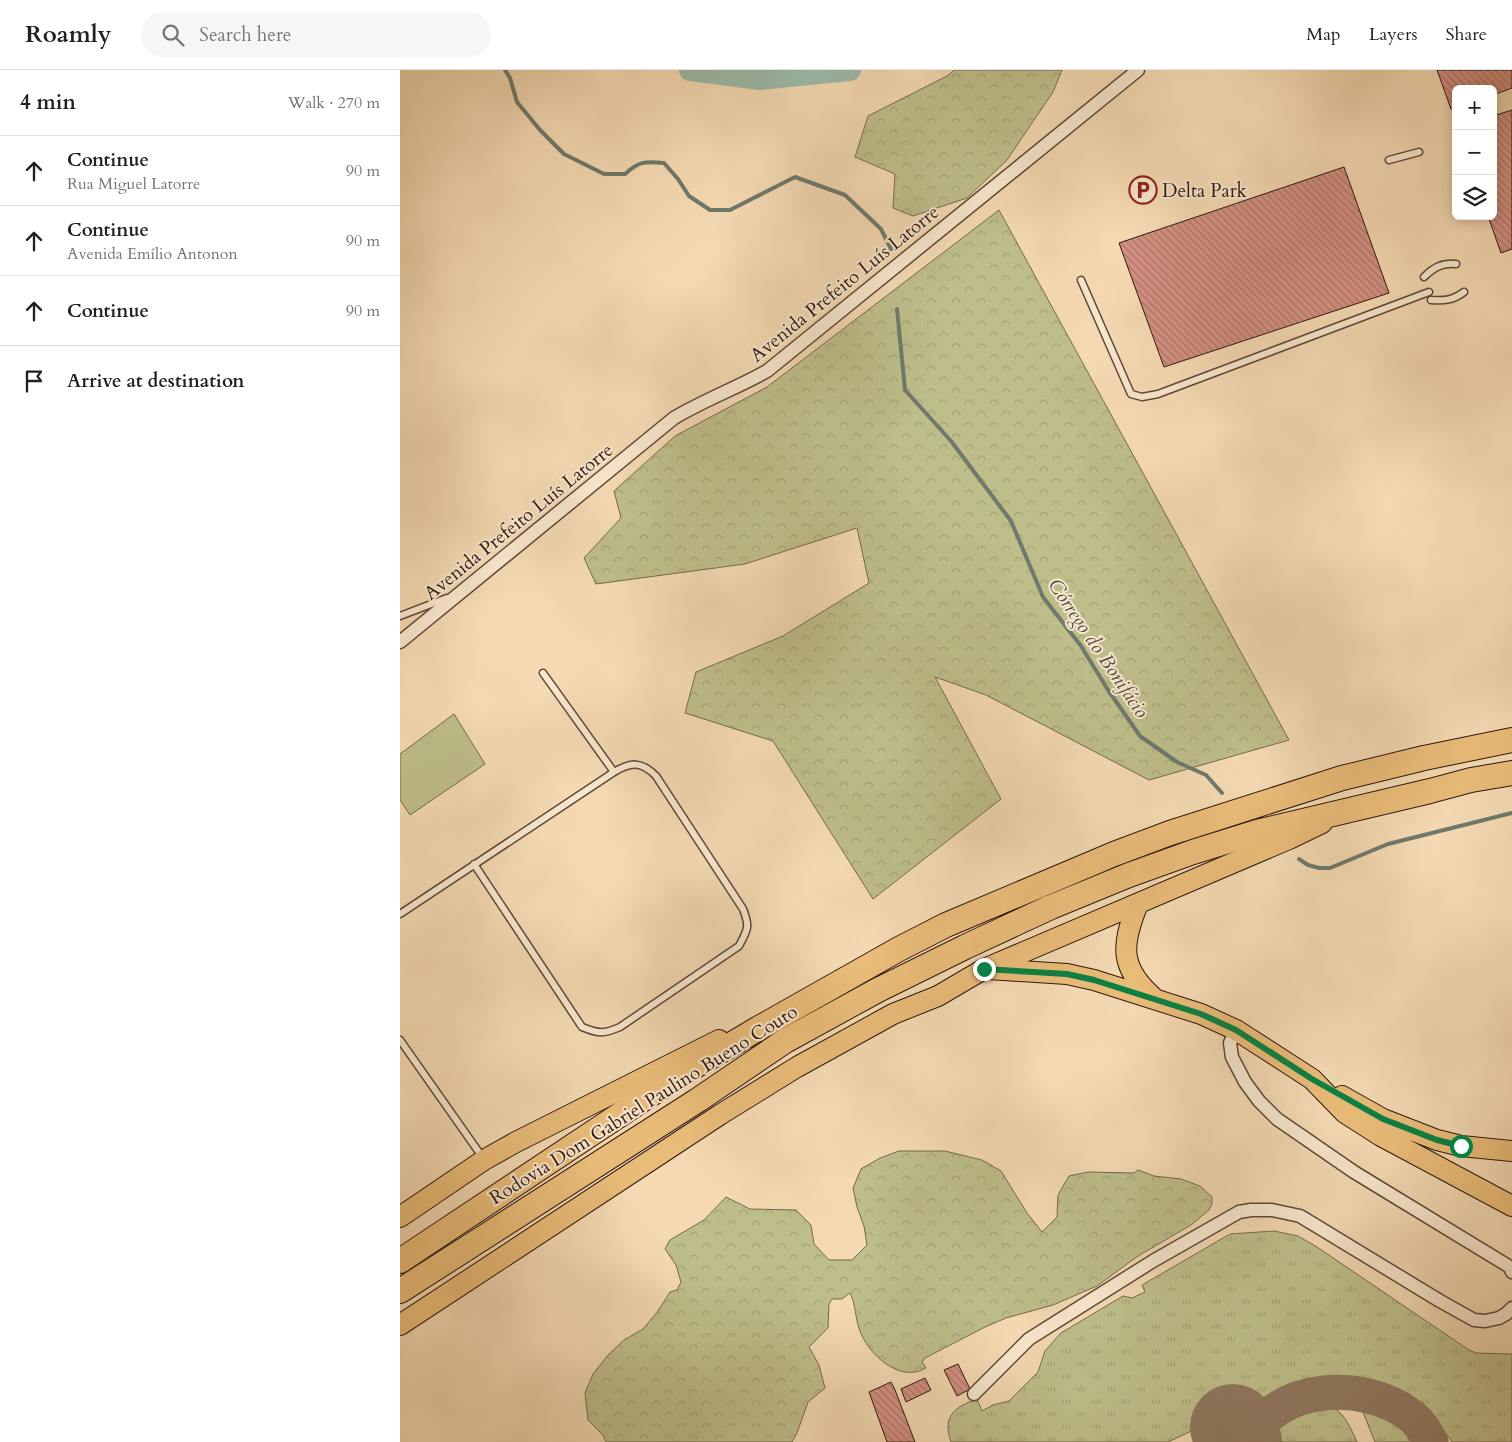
<!DOCTYPE html>
<html lang="en">
<head>
<meta charset="utf-8">
<style>
  :root { --surface:#fff; --page:#f6f6f6; --text:#202124; --muted:#757577; --line:#e0e0e0 }
  body { margin:0; font-family:Cardo,serif; background:var(--page); color:var(--text) }
  .controls { position:absolute; right:15px; top:15px; display:grid; overflow:hidden; border-radius:8px; box-shadow:0 2px 12px #0003 }
  .controls button { width:45px; height:45px; display:grid; place-items:center; padding:0; border:0; border-bottom:1px solid var(--line); background:var(--surface); color:var(--text); font:25px sans-serif }
  .stop { position:absolute; width:15px; height:15px; margin:-11px; border:4px solid #0b8043; border-radius:50%; background:#fff }
  .stop.end { background:#0b8043; border-color:#fff; box-shadow:0 1px 5px #0008 }
  .list { margin:0; padding:0; list-style:none }
  h2 { display:flex; justify-content:space-between; align-items:center; height:65px; margin:0; padding:0 20px; font-size:21px }
  h2 small { font-size:16px; font-weight:400; color:var(--muted) }
  .list li { display:grid; grid-template-columns:32px 1fr auto; gap:15px; align-items:center; box-sizing:border-box; height:70px; padding:0 20px; border-top:1px solid var(--line) }
  .list b { display:block; font-size:19px; white-space:nowrap }
  .list p { margin:0; font-size:16px; white-space:nowrap; color:var(--muted) }
  .list em { font-size:16px; font-style:normal; color:var(--muted) }
  .icon { flex:none; width:28px; height:28px; fill:none; stroke:currentColor; stroke-width:2; stroke-linecap:round; stroke-linejoin:round }
  .map { position:relative; flex:none; width:1112px; height:1372px; overflow:hidden }
  header { display:flex; align-items:center; gap:30px; box-sizing:border-box; height:70px; padding:0 25px; background:var(--surface); border-bottom:1px solid var(--line) }
  header strong { font-size:24px }
  nav { display:flex; gap:28px; margin-inline-start:auto; font-size:18px }
  .search { width:350px; height:45px; background:var(--page); display:flex; align-items:center; gap:12px; box-sizing:border-box; padding:0 18px; border-radius:28px; color:var(--muted); font-size:19px }
  main { display:flex }
  aside { flex:1; background:var(--surface) }
  .map>svg:first-child { display:block }
  .grass { fill:url(#grass-tufts); stroke:#746a4c }
  .forest { fill:url(#forest-crowns); stroke:#746a4c }
  .green { fill:#bebe8a; stroke:#746a4c }
  .lines { fill:none; stroke-linecap:round; stroke-linejoin:round }
  .stream { stroke:#6f796c; stroke-width:4 }
  .river { stroke:#9cbaaa; stroke-width:22 }
  .taxiway { stroke:#907860; stroke-width:35 }
  .runway { stroke:#907860; stroke-width:86 }
  .building { fill:url(#building-back-hatch); stroke:#2b170f }
  .service-casing { stroke:#5d4838; stroke-width:9 }
  .minor-casing { stroke:#5d4838; stroke-width:15 }
  .primary-casing { stroke:#2b170f; stroke-width:22 }
  .motorway-casing { stroke:#2b170f; stroke-width:26 }
  .service { stroke:#f8e6cd; stroke-width:6 }
  .minor { stroke:#f8e6cd; stroke-width:12 }
  .primary { stroke:#eabc79; stroke-width:20 }
  .motorway { stroke:#eabc79; stroke-width:24 }
  .route { stroke:#0b8043; stroke-width:6 }
  .labels { text-anchor:middle; stroke-width:4; stroke-linejoin:round; paint-order:stroke }
  .poi-label { font-size:19px; fill:#2b170f; stroke:#f8e6cd; text-anchor:start }
  .street-label { font-size:19px; fill:#2b170f; stroke:#f8e6cd }
  .water-label { font-size:20px; font-style:italic; fill:#535045; stroke:#f8e6cd }
</style>
</head>
<body>
<header>
<strong>Roamly</strong>
<div class="search"><svg class="icon" aria-label="search" viewBox="0 0 24 24"><circle cx="10" cy="10" r="6"/><path d="M15 15l6 6"/></svg>Search here</div>
<nav><a>Map</a><a>Layers</a><a>Share</a></nav>
</header>
<main>
<aside>
<h2>4 min<small>Walk · 270 m</small></h2>
<ul class="list">
<li><svg class="icon" aria-label="ahead" viewBox="0 0 24 24"><path d="M12 20V5M6 11l6-6 6 6"/></svg><div><b>Continue</b><p>Rua Miguel Latorre</p></div><em>90 m</em></li>
<li><svg class="icon" aria-label="ahead" viewBox="0 0 24 24"><path d="M12 20V5M6 11l6-6 6 6"/></svg><div><b>Continue</b><p>Avenida Emílio Antonon</p></div><em>90 m</em></li>
<li><svg class="icon" aria-label="ahead" viewBox="0 0 24 24"><path d="M12 20V5M6 11l6-6 6 6"/></svg><div><b>Continue</b></div><em>90 m</em></li>
<li><svg class="icon" aria-label="arrive" viewBox="0 0 24 24"><path d="M6 21V4h12l-3 4 3 4H6"/></svg><div><b>Arrive at destination</b></div></li>
</ul>
</aside>
<div class="map">
<svg width="1112" height="1372" viewBox="0 0 1112 1372">
  <defs>
    <pattern id="grass-tufts" width="24" height="20" patternUnits="userSpaceOnUse" patternTransform="scale(1.25)"><rect width="24" height="20" fill="#bebe8a"/><path d="M3 7l-1-3M5 7V3M7 7l1-3M15 17l-1-3M17 17v-4M19 17l1-3" fill="none" stroke="#a3a376"/></pattern>
    <pattern id="forest-crowns" width="20" height="18" patternUnits="userSpaceOnUse" patternTransform="scale(1.25)"><rect width="20" height="18" fill="#bebe8a"/><path d="M2 6a3 3 0 1 1 6 0M12 15a3 3 0 1 1 6 0" fill="none" stroke="#a3a376"/></pattern>
    <pattern id="building-back-hatch" width="6" height="6" patternUnits="userSpaceOnUse" patternTransform="scale(1.25)"><rect width="6" height="6" fill="#d49082"/><path d="M-1 5l2 2M0 0l6 6M5-1l2 2" fill="none" stroke="#ac7569"/></pattern>
  </defs>
  <rect width="100%" height="100%" fill="#f4d9b2"/>
  <filter id="stains"><feTurbulence type="fractalNoise" baseFrequency=".004" numOctaves="4"/><feColorMatrix values="0 0 0 0 .2 0 0 0 0 .09 0 0 0 0 .02 0 0 0 .5 -.17"/></filter>
  <radialGradient id="worn" r=".72"><stop offset=".6" stop-color="#630" stop-opacity="0"/><stop offset="1" stop-color="#630" stop-opacity=".3"/></radialGradient>
  <path class="grass" d="M874 1161 898 1166 917 1177 1069 1280 1076 1283 1112 1284V1372H1052L1048 1366 1020 1339 996 1324 974 1317 949 1313 916 1314 898 1318 802 1356 768 1372H551C542 1347 554 1337 577 1329L582 1341 593 1335 609 1331 638 1302 645 1281 661 1263 723 1226 732 1228 745 1222 742 1215 830 1164Z
    M924 1335C943 1337 950 1357 957 1372H876C877 1347 903 1336 924 1335Z
    M964 1338C977 1338 1002 1349 1011 1358 1015 1362 1017 1367 1020 1372H975L963 1342Z"/>
  <path class="forest" d="M554 0H662L653 22 607 90 567 128 513 146 493 138 495 104 455 87 468 46 549 5Z
    M599 140 889 670 749 710 586 625 535 607 601 729 473 829 373 671 285 643 296 602 383 566 469 513 457 458 345 494 196 514 184 488 221 448 214 421 275 366 367 317Z
    M499 1081H545L582 1090 601 1101 627 1143 642 1162 657 1147 658 1125 669 1106 688 1102 734 1103 738 1100 754 1106 781 1109 800 1116 812 1127V1134L809 1140 791 1155 738 1186 697 1216 653 1235 606 1248 585 1257 525 1288 522 1292 526 1298C523 1299 519 1302 515 1302 492 1306 467 1281 460 1261 455 1248 456 1235 450 1223L442 1229H432L429 1234 428 1258 409 1277 419 1295 425 1318 408 1332 397 1363 392 1372H206L203 1365 188 1350 185 1323 193 1304 208 1285 224 1270 243 1259 258 1241 270 1222 277 1220 281 1212 276 1195 265 1179 270 1170 304 1150 326 1127 350 1139 396 1140 411 1155 414 1174 429 1190H452L467 1175 464 1156 457 1137 453 1118 461 1099 480 1088Z"/>
  <path class="green" d="M54 644 85 694 10 745 0 730V684Z"/>
  <g class="lines">
    <path class="stream" d="M105 0 110 8 117 32 140 60 164 84 204 104H225C239 91 246 91 264 93L278 109 289 126 310 140H330L395 107 445 125 481 159 491 179
      M497 239 505 320 551 371 611 451 643 527 681 576 708 620 740 666 777 692 806 705 822 723
      M899 789 908 795 919 798H930L988 774 1112 743"/>
    <path class="river" d="M290 0 360 9 450 0"/>
    <path class="taxiway" d="M850 1372C874 1313 965 1310 1010 1345 1020 1352 1025 1362 1031 1372"/>
    <path class="runway" d="M833 1357 839 1372"/>
  </g>
  <path class="building" d="M1037 0H1112V18L1093 25V19H1056V38L1051 39Z
    M1112 40V179L1101 183 1088 146H1093V46Z
    M944 97 989 223 764 297 719 173Z
    M558 1294 570 1319 557 1326 544 1300Z
    M525 1308 531 1320 506 1332 501 1319Z
    M491 1312 495 1320 515 1372H487L469 1322Z"/>
  <g class="lines">
    <g class="service-casing">
      <path id="service" d="M989 90 1019 82
        M1024 207C1034 197 1042 193 1056 194
        M681 210 731 324 742 327 758 324 1029 222
        M1031 230C1045 231 1053 230 1064 222
        M0 546 47 528
        M143 603 214 702
        M0 844 214 702C231 692 241 691 256 706L343 839C350 857 348 859 339 876L220 957C204 964 199 964 182 957L74 794
        M0 970 83 1088"/>
    </g>
    <g class="minor-casing">
      <path id="minor" d="M0 572 274 348C304 330 337 318 367 301L738 0
        M836 960 830 973 832 987 845 1012 859 1031 877 1049 954 1102 1110 1197 1112 1202
        M574 1324 629 1269 753 1191 839 1142 851 1140H872L900 1146 1040 1231 1074 1250 1085 1251 1099 1248 1106 1244 1112 1238"/>
    </g>
    <g class="primary-casing">
      <path id="primary" d="M738 834C721 875 719 898 755 929
        M588 899 667 904 694 910 801 944 836 960 912 1009 945 1043 981 1066 1112 1136
        M942 1026 983 1049 1037 1070 1061 1076 1112 1081
        M0 1147 84 1090 116 1072 319 970
        M0 1255 321 1044 397 997 493 944 538 926 584 899 889 769 922 753"/>
    </g>
    <g class="motorway-casing">
      <path id="motorway" d="M0 1191 239 1032 285 1002 359 958 499 879 546 855 714 784 770 763 942 708 1024 688 1112 670
        M0 1221 298 1030 385 971 478 920 565 877 651 837 729 805 793 782 857 762 1030 721 1071 710 1112 703"/>
    </g>
    <use href="#service" class="service"/>
    <use href="#minor" class="minor"/>
    <use href="#primary" class="primary"/>
    <use href="#motorway" class="motorway"/>
  </g>
  <g class="lines">
    <path class="route" d="M584 899 667 904 694 910 801 944 836 960 912 1009 983 1049 1037 1070 1061 1076"/>
  </g>
  <defs>
    <g id="parking-ring" transform="scale(1.4375)"><circle r="9.5" fill="#f8e6cd" stroke="#8f2418" stroke-width="1.5"/><path d="M-3.5-5.5H1a3.5 3.5 0 0 1 0 7H-1V5.5H-3.5ZM-1-3.4V-.6H.8a1.4 1.4 0 0 0 0-2.8Z" fill="#8f2418"/></g>
  </defs>
  <g fill-rule="evenodd">
    <use href="#parking-ring" x="743" y="120"/>
  </g>
  <g class="labels">
    <g class="poi-label">
      <text x="762" y="127">Delta Park</text>
    </g>
    <g class="street-label">
      <text transform="translate(444 213) rotate(-39)" y="7">Avenida Prefeito Luís Latorre</text>
      <text transform="translate(118 451) rotate(-39)" y="7">Avenida Prefeito Luís Latorre</text>
      <text transform="translate(243 1034) rotate(-32)" y="7">Rodovia Dom Gabriel Paulino Bueno Couto</text>
    </g>
    <g class="water-label">
      <text transform="translate(699 578) rotate(56)" y="7">Córrego do Bonifácio</text>
    </g>
  </g>
  <rect width="100%" height="100%" filter="url(#stains)"/>
  <rect width="100%" height="100%" fill="url(#worn)"/>
</svg>
<div class="controls">
<button>+</button>
<button>−</button>
<button><svg class="icon" aria-label="layers" viewBox="0 0 24 24"><path d="M12 4l9 5-9 5-9-5zM3 14l9 5 9-5"/></svg></button>
</div>
<div class="stop" style="left:1061px;top:1076px"></div>
<div class="stop end" style="left:584px;top:899px"></div>
</div>
</main>
</body>
</html>
